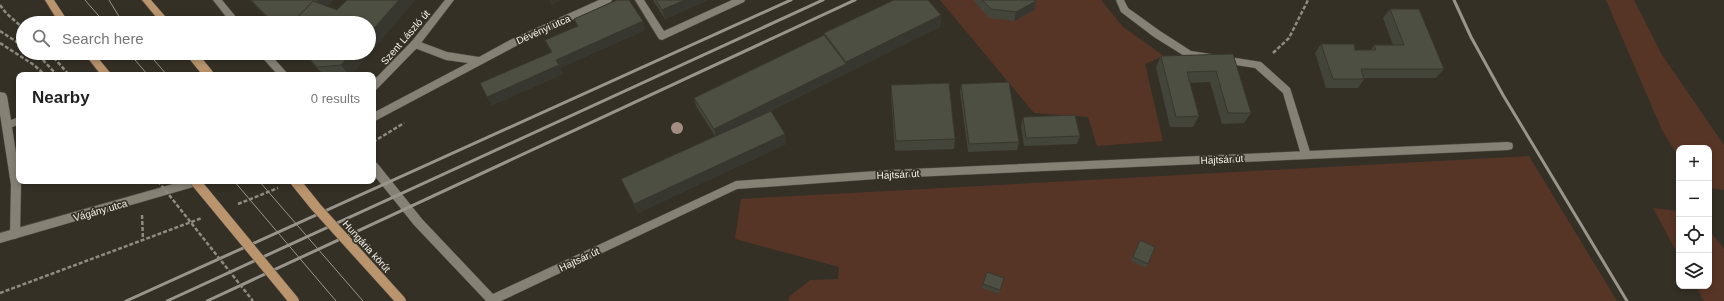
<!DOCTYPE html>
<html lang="en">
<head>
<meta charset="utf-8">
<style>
  :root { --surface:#fff; --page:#f6f6f6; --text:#222; --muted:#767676; --line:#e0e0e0 }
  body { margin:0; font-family:Helvetica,sans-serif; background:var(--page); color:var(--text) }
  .controls { position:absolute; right:12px; bottom:12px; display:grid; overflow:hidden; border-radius:8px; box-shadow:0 2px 6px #0003 }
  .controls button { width:36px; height:36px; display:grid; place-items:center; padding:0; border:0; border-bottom:1px solid var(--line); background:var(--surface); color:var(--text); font:20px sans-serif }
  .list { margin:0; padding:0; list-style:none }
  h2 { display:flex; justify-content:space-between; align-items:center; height:52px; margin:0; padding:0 16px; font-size:17px }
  h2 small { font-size:13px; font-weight:400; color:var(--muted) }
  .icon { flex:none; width:22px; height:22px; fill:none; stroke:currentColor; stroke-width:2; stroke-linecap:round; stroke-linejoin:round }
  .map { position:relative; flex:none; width:1724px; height:301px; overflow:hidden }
  .search { position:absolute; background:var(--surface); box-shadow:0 2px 6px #0003; left:16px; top:16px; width:360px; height:44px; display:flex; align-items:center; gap:10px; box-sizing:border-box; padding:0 14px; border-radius:22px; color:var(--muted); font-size:15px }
  .panel { position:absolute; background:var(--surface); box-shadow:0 2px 6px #0003; left:16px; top:72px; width:360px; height:112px; border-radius:8px }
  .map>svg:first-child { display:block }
  .green { fill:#573526 }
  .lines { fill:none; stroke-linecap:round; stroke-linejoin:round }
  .service-casing { stroke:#504c43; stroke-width:1 }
  .minor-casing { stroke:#504c43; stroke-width:1 }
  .tertiary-casing { stroke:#504c43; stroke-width:1 }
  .primary-casing { stroke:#504c43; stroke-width:1 }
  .path { stroke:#8f8b82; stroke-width:2.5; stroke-dasharray:4 2; stroke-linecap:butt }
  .service { fill:#868175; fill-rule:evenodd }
  .minor { fill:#868175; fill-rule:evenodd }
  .tertiary { fill:#868175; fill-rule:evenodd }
  .primary { fill:#b9946d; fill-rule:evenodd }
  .tram { stroke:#99958d; stroke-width:1 }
  .rail { stroke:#99958d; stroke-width:3 }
  .primary-bridge-casing { stroke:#504c43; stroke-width:11; stroke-linecap:butt }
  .path-bridge { stroke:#8f8b82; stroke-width:2.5; stroke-dasharray:4 2; stroke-linecap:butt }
  .primary-bridge { stroke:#b9946d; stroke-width:10 }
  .tree { fill:#a48d80 }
  .wall { fill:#43443a }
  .shaded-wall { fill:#37372f }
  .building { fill:#4e4f43; stroke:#37372f }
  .labels { text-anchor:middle; stroke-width:3.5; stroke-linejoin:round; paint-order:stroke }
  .street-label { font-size:10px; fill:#f5f2eb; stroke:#353026 }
</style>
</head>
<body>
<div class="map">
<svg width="1724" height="301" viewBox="0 0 1724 301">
  <rect width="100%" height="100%" fill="#353026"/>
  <path class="green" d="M940 0H1101L1123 27 1164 56 1145 64 1163 141 1097 146 1088 117 1034 113Z
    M1606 0H1634L1662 55 1724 145V190L1709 188V148H1679V158L1662 130Z
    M1529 156 1617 301H788L790 296 810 280 838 279 839 267 735 239 741 199Z
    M1653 208 1679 211V256Z
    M1709 230 1724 249V301H1704L1696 286H1709Z"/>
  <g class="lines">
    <g class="service-casing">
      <path id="service" d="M213 0H222L241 23H231Z
        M635 0H644L664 31 732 0H745L744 2 662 40 659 39Z
        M1116 0H1124L1128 8 1160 31 1191 51 1261 62 1290 88 1311 155 1310 158 1306 159 1302 158 1301 155 1283 93 1255 68 1186 57 1154 37 1121 12Z
        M258 53H269L289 75H278Z
        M0 92 5 93 7 96 11 120 19 117V125L12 127 19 172V181H20L21 185 20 234 19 237 15 239 11 237 10 234 11 185 0 114Z"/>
    </g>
    <g class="minor-casing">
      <path id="minor" d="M599 0H612L611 2 516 46 373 122V113L468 63 446 60 412 47 410 44 412 41 415 40 447 52 479 57 510 40Z
        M1508 142 1512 143 1513 146 1512 149 1508 150 890 178 737 189 501 301H486L414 225 373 174V162L377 163 422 219 493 294 736 181 890 170Z"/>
    </g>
    <g class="tertiary-casing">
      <path id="tertiary" d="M445 0H454L418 47 376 90 373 91V81L412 41Z
        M184 181H205L204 184 200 185 0 243V233Z"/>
    </g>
    <g class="primary-casing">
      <path id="primary" d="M45 0H54L69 23H59Z
        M142 0H151L171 23H161Z
        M84 53H94L112 75H101Z"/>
    </g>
    <path class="path" d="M0 5 6 13 23 28
      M0 31 23 46
      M0 43 34 65 45 75
      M33 53 42 59 57 75
      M50 53 69 75
      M1273 53 1289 38 1308 0
      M373 142 404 123
      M238 204 278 188
      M142 215 143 241
      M0 293 202 218"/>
    <use href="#service" class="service"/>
    <use href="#minor" class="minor"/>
    <use href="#tertiary" class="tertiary"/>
    <use href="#primary" class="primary"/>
    <path class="tram" d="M85 0 105 23
      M109 0 123 23
      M129 53 148 75
      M148 53 167 75
      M234 181 336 301
      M259 181 363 301"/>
    <path class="rail" d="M1454 0 1471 37 1503 95 1627 301
      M126 301 791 0
      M167 301 823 0
      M207 301 855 0"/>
    <g class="primary-bridge-casing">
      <path id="primary-bridge" d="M191 53 209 75
        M195 181 294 301
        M295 181 316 207 401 301"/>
    </g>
    <path class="path-bridge" d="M158 181 253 301"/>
    <use href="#primary-bridge" class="primary-bridge"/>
  </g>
  <circle class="tree" cx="677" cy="128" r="6"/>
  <path class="wall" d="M250 0H333L327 6 337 10 415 0 351 75H324L302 53H369V23H272Z
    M653 0H708L665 19 654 2Z
    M974 0H1036L1034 10 1014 21 989 18 974 1Z
    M1390 9 1444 69 1436 78H1364V79L1358 88H1326L1315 53 1321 44 1355 50H1371L1374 45H1393L1383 18Z
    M941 15 940 27 748 122 785 134 786 144 638 213 621 179 715 136 696 106 694 98 824 35V33Z
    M574 19 645 30 560 68 563 74 492 105 487 97 551 52 545 40 577 26Z
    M1233 54 1251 113 1244 123 1222 124 1210 82 1190 83 1199 116 1193 127H1170L1156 67 1161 56Z
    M961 84 1019 142 1017 150 968 152 960 92Z
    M891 85 955 139 954 149 895 151 891 96Z
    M1023 117 1080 136 1077 144 1024 146 1021 126Z
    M1140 240 1148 264 1146 268 1131 261Z
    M1004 278 999 294 982 288 983 284Z"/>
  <path class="shaded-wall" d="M318 0H333L311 23H296Z
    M399 0H415L351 75H349L341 65 352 53H369V34Z
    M549 0H562L551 5Z
    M685 0H708L665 19 662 10Z
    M1036 1 1034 10 1014 21 1016 12Z
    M941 15 940 27 716 137 714 129 846 64V62Z
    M643 21 645 30 560 68 563 74 492 105 487 97 556 60Z
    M785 134 786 144 638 213 634 204Z"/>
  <path class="building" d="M251 0H318L316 2 313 1 292 23H274Z
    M347 0H399L369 34V23H292L313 1 337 10Z
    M617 0H629L643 21 556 60 559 65 487 97 480 83 552 52 545 40 578 26 574 19Z
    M656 0H685L662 10Z
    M894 0H928L941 15 846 62 824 33Z
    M982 0H1036V1L1016 12 991 9Z
    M1390 9H1419L1444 69H1361L1364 79H1333L1321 44H1354L1355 50H1376L1374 45H1404Z
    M824 35 846 64 714 129 694 98Z
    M304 53H352L341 65 317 67Z
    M1233 54 1251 113H1228L1216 71 1187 72 1199 116 1176 117 1161 56Z
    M1009 82 1019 142 969 144 961 84Z
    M949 83 955 139 896 141 891 85Z
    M771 111 785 134 634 204 621 179Z
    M1075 115 1080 136 1026 138 1023 117Z
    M1140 240 1155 247 1148 264 1133 257Z
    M987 272 1004 278 1000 290 983 284Z"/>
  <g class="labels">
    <g class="street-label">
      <text transform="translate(543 29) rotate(-24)" y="4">Dévényi utca</text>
      <text transform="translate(405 37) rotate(-49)" y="4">Szent László út</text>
      <text transform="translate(1222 159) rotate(-3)" y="4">Hajtsár út</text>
      <text transform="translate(898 174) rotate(-3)" y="4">Hajtsár út</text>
      <text transform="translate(100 210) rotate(-16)" y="4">Vágány utca</text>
      <text transform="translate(367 246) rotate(48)" y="4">Hungária körút</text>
      <text transform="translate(579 259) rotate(-25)" y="4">Hajtsár út</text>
    </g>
  </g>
</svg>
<div class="controls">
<button>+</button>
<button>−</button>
<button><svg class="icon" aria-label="locate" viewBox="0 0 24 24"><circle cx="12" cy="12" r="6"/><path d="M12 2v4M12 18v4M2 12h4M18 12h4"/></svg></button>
<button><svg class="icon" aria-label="layers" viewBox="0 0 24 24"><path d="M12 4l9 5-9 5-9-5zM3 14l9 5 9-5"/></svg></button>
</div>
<div class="search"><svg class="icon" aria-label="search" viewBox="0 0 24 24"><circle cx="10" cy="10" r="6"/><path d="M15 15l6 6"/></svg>Search here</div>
<section class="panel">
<h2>Nearby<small>0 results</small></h2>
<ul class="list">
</ul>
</section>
</div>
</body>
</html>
